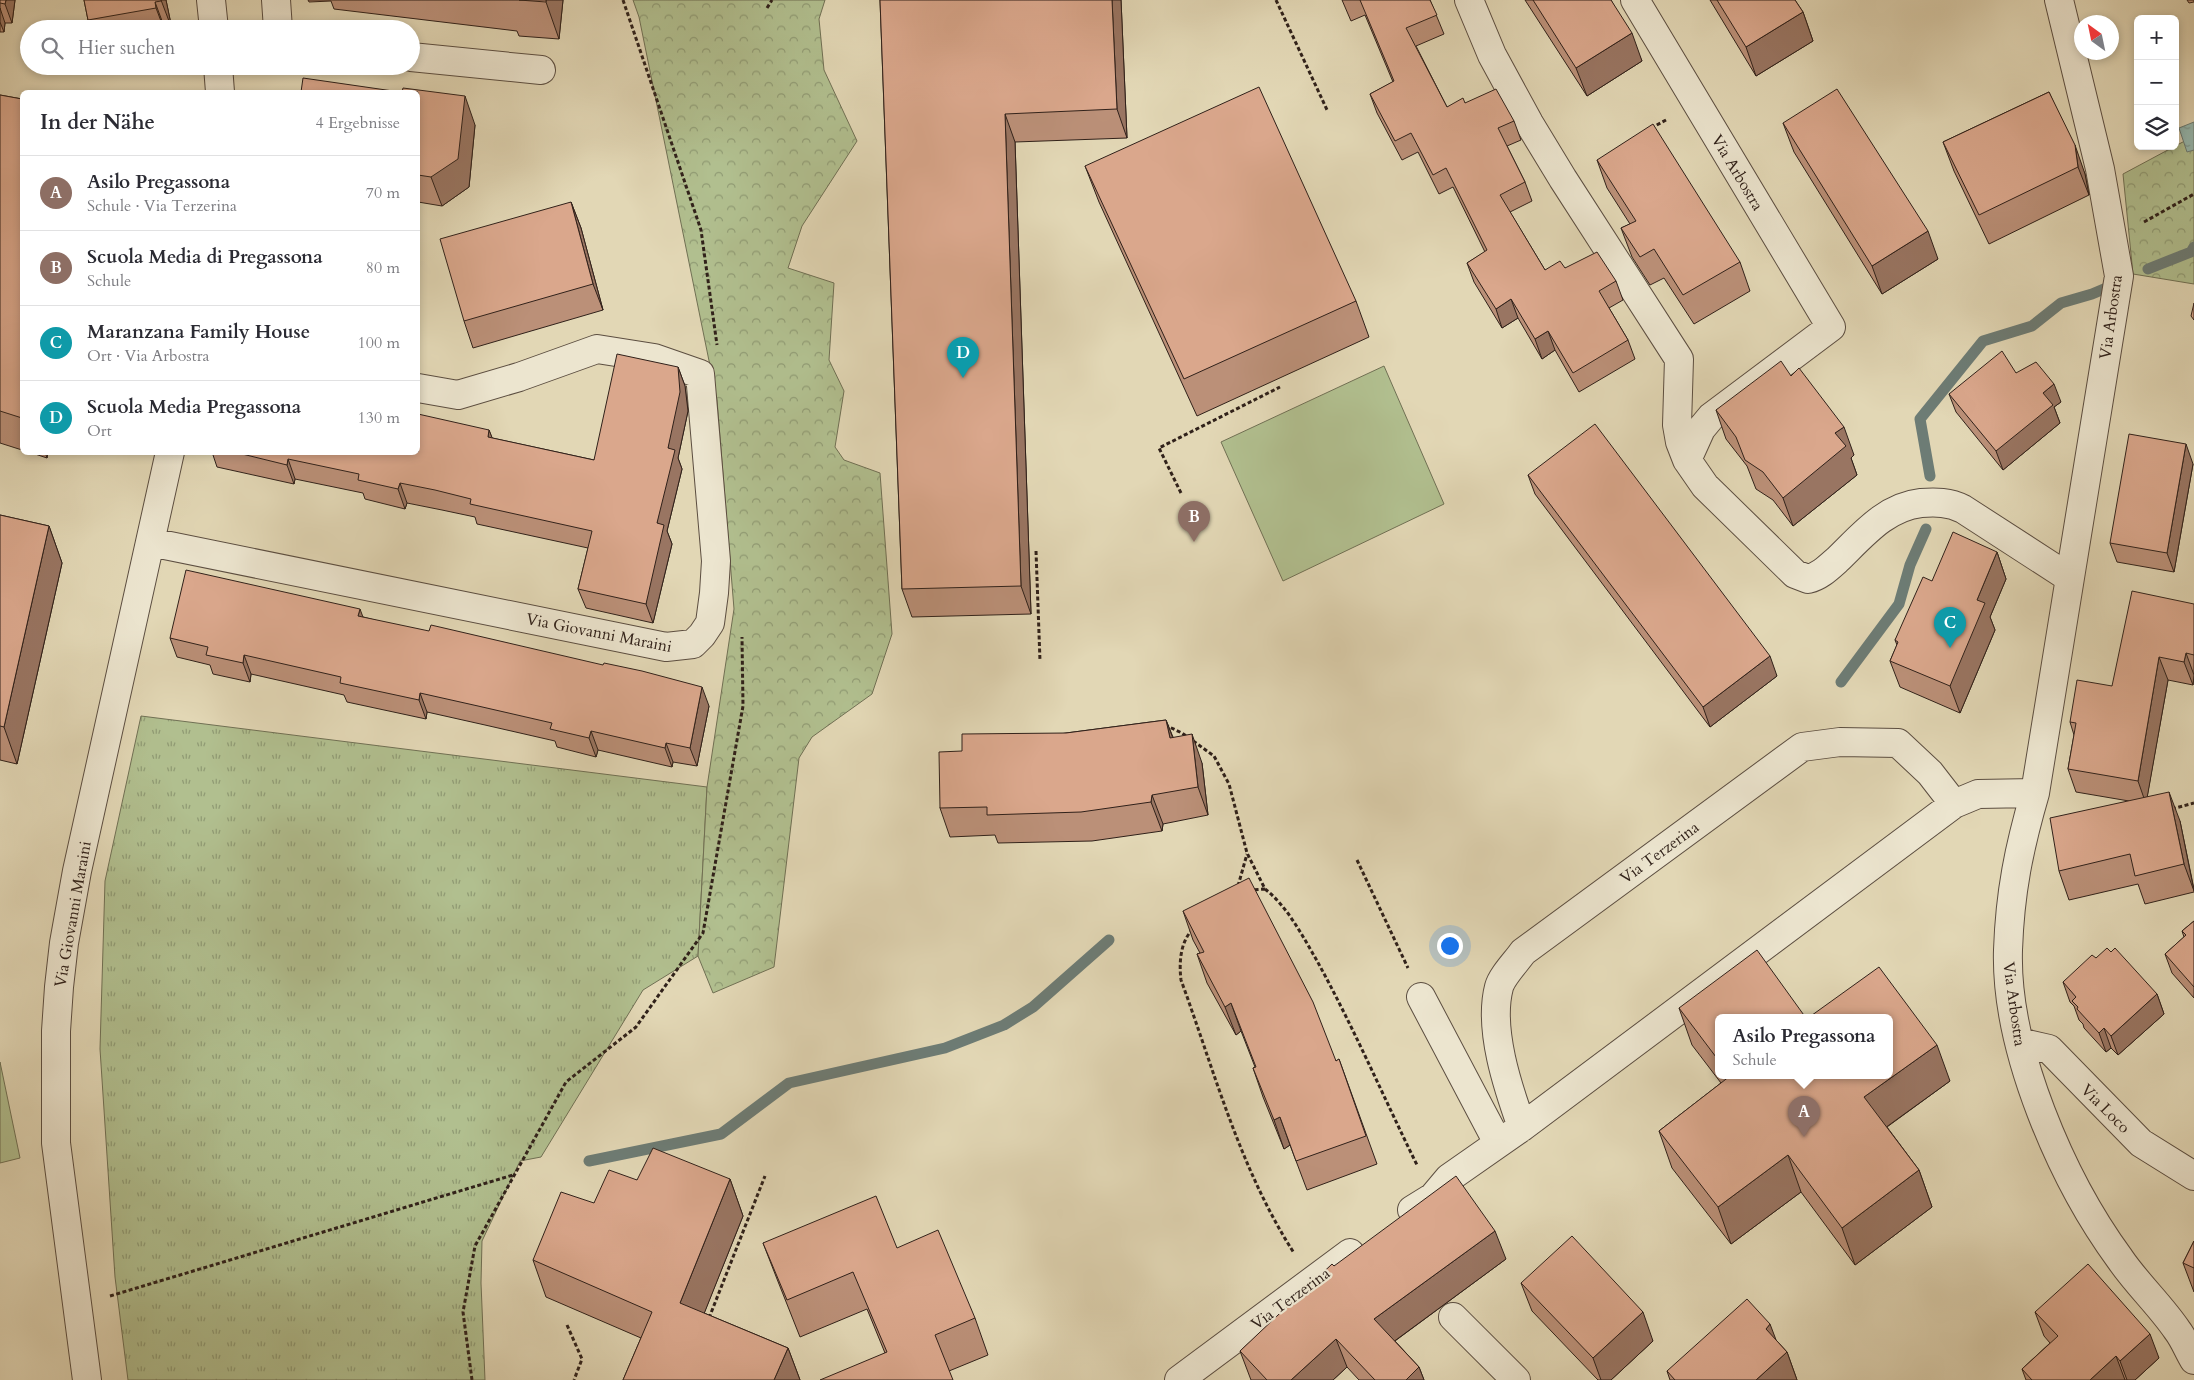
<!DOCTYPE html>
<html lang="de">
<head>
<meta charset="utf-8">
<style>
  :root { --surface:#fff; --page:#f2f2f3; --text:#2b2b33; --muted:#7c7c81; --line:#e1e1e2; --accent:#0b8043 }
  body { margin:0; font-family:Cardo,serif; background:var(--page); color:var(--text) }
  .controls { position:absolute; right:15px; top:15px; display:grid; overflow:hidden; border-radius:8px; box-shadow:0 2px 8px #0003 }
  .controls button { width:45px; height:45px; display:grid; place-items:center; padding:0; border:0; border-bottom:1px solid var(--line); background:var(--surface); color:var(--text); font:25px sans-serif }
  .compass { position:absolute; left:2074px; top:15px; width:45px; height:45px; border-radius:50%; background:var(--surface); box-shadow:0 2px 8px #0003; rotate:327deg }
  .you { position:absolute; left:1449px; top:945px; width:18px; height:18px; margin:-12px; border:4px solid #fff; border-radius:50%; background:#1a73e8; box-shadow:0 0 0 8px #1a73e833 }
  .badge { display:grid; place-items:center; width:32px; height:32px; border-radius:50%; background:var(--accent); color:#fff; font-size:16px; font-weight:700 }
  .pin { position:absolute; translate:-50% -41px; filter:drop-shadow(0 1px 2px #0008) }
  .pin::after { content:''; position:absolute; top:26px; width:18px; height:15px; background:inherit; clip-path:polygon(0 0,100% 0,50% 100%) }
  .popup { position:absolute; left:1715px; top:1014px; width:178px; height:65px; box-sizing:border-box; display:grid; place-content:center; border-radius:8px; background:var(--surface); filter:drop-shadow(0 1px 4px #0005); font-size:16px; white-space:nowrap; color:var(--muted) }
  .popup b { font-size:19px; color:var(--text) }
  .popup::after { content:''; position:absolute; left:50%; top:100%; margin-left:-10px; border:10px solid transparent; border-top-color:var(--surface) }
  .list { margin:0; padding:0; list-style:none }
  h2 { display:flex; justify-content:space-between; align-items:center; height:65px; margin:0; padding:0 20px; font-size:21px }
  h2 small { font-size:16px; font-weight:400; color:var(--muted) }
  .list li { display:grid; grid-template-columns:32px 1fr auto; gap:15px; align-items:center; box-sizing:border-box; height:75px; padding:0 20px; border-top:1px solid var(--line) }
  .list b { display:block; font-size:19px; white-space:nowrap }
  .list p { margin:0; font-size:16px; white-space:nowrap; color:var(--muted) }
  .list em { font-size:16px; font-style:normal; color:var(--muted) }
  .icon { flex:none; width:28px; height:28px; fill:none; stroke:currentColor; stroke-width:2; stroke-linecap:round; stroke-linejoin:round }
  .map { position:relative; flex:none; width:2194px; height:1380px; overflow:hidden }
  .search { position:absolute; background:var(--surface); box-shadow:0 2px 8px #0003; left:20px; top:20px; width:400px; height:55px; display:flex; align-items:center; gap:12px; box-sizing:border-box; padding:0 18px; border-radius:28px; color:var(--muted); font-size:19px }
  .panel { position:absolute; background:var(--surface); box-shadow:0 2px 8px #0003; left:20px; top:90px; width:400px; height:365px; border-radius:8px }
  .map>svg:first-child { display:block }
  .grass { fill:url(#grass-tufts); stroke:#707054 }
  .forest { fill:url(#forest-crowns); stroke:#707054 }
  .pitch { fill:#b1bf8f; stroke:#707054 }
  .water { fill:url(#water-ripples); stroke:#6d7c75 }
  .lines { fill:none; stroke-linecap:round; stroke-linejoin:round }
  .stream { stroke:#6d7c75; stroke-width:11 }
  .minor-casing { stroke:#5c4e41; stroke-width:30 }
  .path { stroke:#30211a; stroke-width:3; stroke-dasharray:4 2.5; stroke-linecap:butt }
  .minor { stroke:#ece5cf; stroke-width:28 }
  .wall { fill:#bb9078; stroke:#30211a }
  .shaded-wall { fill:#997562; stroke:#30211a }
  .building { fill:#daa78c; stroke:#30211a }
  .labels { text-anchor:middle; stroke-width:4.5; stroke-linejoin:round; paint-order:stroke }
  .street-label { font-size:16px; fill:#30211a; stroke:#ece5cf }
</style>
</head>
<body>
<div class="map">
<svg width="2194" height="1380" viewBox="0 0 2194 1380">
  <defs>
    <pattern id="grass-tufts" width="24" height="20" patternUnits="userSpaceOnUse" patternTransform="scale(1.25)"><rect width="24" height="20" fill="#b1bf8f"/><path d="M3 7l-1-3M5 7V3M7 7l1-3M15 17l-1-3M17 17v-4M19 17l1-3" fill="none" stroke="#909b74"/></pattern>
    <pattern id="forest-crowns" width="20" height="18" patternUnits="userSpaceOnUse" patternTransform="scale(1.25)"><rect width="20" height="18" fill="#b1bf8f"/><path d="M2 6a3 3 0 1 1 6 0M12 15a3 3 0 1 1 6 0" fill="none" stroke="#909b74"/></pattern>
    <pattern id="water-ripples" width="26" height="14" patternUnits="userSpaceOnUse" patternTransform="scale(1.25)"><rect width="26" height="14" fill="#95b9b1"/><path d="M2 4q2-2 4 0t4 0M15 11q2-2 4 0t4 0" fill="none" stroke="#7a968f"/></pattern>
  </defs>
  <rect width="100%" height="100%" fill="#e2d7b5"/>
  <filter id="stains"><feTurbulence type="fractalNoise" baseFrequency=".004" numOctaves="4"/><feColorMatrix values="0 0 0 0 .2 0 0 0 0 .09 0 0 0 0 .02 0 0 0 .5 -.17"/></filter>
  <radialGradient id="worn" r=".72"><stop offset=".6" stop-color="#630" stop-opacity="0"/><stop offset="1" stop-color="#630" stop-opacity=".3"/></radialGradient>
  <path class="grass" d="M141 716 707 787 698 956 643 990 541 1157 520 1161 482 1241 481 1283 485 1380H128L115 1277 100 1049 105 881Z"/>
  <path class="forest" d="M633 0H825L819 19 824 70 857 141 802 226 788 268 834 283 829 360 844 391 835 447 844 460 880 473 892 634 872 694 812 737 799 758 774 967 713 993 698 956 707 787 734 609 717 400 639 17Z
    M2194 136V284L2133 274 2123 174Z"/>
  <path class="pitch" d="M1384 366 1444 504 1283 581 1221 442Z
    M0 1062 20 1158 0 1163Z"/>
  <path class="water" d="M2194 122V150L2187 152 2179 128Z"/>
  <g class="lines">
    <path class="stream" d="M2148 269 2191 252 2194 247
      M1930 476 1920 419 1983 341 2032 326 2061 303 2092 294 2111 286
      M1841 682 1899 604 1910 565 1926 529
      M589 1161 721 1134 789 1083 945 1048 1004 1025 1033 1007 1109 940"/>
    <g class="minor-casing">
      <path id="minor" d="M211 0 214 29
        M276 0 278 29
        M1469 0 1492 55 1529 123 1563 179 1679 359 1677 425 1680 442 1687 460 1705 486 1795 574 1808 579C1820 576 1828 568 1837 560 1862 536 1885 507 1921 503 1936 502 1949 502 1963 509L2068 577
        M1635 0 1831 327 1711 417 1701 429 1687 460
        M2059 0 2100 169 2119 276 2035 793C2019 848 2010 892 2008 950 2005 1049 2062 1180 2120 1259 2137 1284 2160 1305 2177 1330 2184 1339 2188 1350 2194 1360
        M411 57 541 70
        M218 66 220 92
        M150 542 666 647 693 644 702 635 710 623 714 593 716 561 700 374 654 358 597 349 519 377 458 395 418 388
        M1421 997 1498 1143
        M2019 1042 2049 1049 2141 1143 2194 1176
        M1522 1127C1508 1088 1488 1029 1499 987 1502 976 1516 962 1523 952L1802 747 1840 742 1898 743 1930 773 1954 804
        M1412 1210 1433 1197 1449 1178 1522 1127 1954 804 1978 794 2035 793
        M1453 1317 1516 1380
        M87 1380 56 1143V1031L59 987 64 943 77 871 170 452
        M1179 1380 1350 1253"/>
    </g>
    <path class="path" d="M623 0 701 230 717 345
      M1276 0 1328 112
      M767 8 772 0
      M1651 128 1668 119
      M2144 222 2194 194
      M1181 493 1159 448 1280 387
      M1036 551 1040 661
      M1165 725 1182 733 1214 756 1229 784 1247 853 1265 889 1252 890
      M2172 809 2194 803
      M1357 860 1408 968
      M1238 886 1247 854
      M1265 889C1287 906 1302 935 1316 959 1353 1026 1383 1096 1417 1165
      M1193 929C1180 942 1179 963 1181 980 1215 1073 1240 1169 1294 1253
      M110 1296 513 1175
      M709 1318 765 1176
      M567 1325 582 1359 574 1380
      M472 1380 463 1312 475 1246 566 1082 636 1027 703 933 743 706 742 637"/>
    <use href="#minor" class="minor"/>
  </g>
  <path class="wall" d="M0 0H15L12 23H5L4 32H0Z
    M84 0H166L172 29H91L88 20Z
    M308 0H563L559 39 519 36 517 31 334 9 331 1 309 2Z
    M880 0H1121L1127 138 1015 142 1031 614 912 617 902 589Z
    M1342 0H1430L1444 34 1416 46 1447 107 1465 103 1514 121 1521 140 1507 146 1525 182 1532 201 1510 212 1545 270 1565 268 1616 281 1623 300 1609 308 1628 340 1635 359 1579 392 1555 350 1542 359 1518 318 1502 328 1474 282 1467 263 1485 252 1453 187 1439 194 1418 152 1402 160 1377 113 1370 94 1393 82 1365 15 1351 21Z
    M1525 0H1611L1642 61 1587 96Z
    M1710 0H1795L1803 12 1813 41 1756 76Z
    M2187 0H2194V2L2189 3Z
    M418 92 475 125 469 187 442 206 418 202Z
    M2049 92 2085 174 2089 195 1989 244 1954 171 1943 142Z
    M0 95 22 99V450L0 443Z
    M1783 123 1938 259 1882 294 1794 152Z
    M1597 160 1740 262 1750 291 1694 324 1664 278 1650 285 1632 257 1621 228 1630 224 1607 188Z
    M1085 166 1356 301 1369 337 1197 416 1099 202Z
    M571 202 581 228 603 310 473 348 464 321Z
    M678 367 685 386 688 411 678 458 682 469 667 531 672 544 653 623 586 608 578 589 588 548 477 524 475 517 442 510 407 503 405 509 365 499 363 493 295 479 294 484 217 467 212 452H418L489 430 492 438 594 460Z
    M2016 373 2061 402 2054 407 2060 423 2003 470 1956 412 1949 394Z
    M1791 376 1854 455 1851 458 1857 475 1793 526 1773 500 1756 489 1747 466 1726 439 1716 410Z
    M29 452H48L47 458Z
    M2193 464 2174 572 2117 562 2110 543Z
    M1528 475 1777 676 1710 727 1535 494Z
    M0 515 49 526 62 563 17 764 0 760Z
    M1997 552 2006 579 1990 617 1995 630 1960 713 1900 687 1890 661 1897 645 1895 640 1932 581Z
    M2194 604V678L2193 685 2168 680 2147 797 2180 821 2194 889V892L2145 904 2138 884 2069 900 2059 871 2129 801 2076 792 2068 769 2074 735 2070 722 2112 686Z
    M363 617 709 706 697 766 673 762 672 767 598 750 596 757 557 747 555 741 485 725 427 712 426 719 347 702 344 695 251 674 250 682 213 674 210 665 177 657 170 638Z
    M1166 720 1173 737 1202 763 1208 815 1163 824 1162 831 1092 841 998 843 995 835 950 837 940 808 962 751 1066 733Z
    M1183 911 1336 1061 1339 1059 1377 1164 1307 1190 1290 1145 1284 1149 1263 1097 1253 1068 1255 1067 1241 1031 1236 1035 1207 983 1197 954 1200 953 1193 940Z
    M2194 921V998L2172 973 2165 954 2184 937 2182 931Z
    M2096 958 2157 994 2164 1014 2118 1055 2111 1048 2106 1052 2084 1028 2083 1024 2079 1020 2074 1006 2070 1002 2063 982Z
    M1679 1008 1719 1018V1076H1889L1950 1081 1887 1127 1919 1170 1932 1207 1855 1265 1801 1192 1731 1244 1672 1168 1659 1131 1721 1083 1692 1045Z
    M730 1179 743 1216 704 1313 788 1348 800 1380H623L641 1338 546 1297 533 1260 594 1203 637 1180Z
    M2194 1241V1292L2183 1263Z
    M763 1243 897 1248 975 1318 988 1355 949 1371 885 1353 867 1309 800 1337 777 1279Z
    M1506 1259 1395 1341 1419 1367 1424 1380H1359L1347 1367 1333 1380H1251L1240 1351 1334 1266Z
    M1521 1283 1653 1341 1611 1380H1598L1532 1311Z
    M2035 1312 2159 1358 2135 1380H2026L2022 1369 2050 1343 2044 1336Z
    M1776 1340 1787 1352 1797 1380H1670L1667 1371Z"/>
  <path class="shaded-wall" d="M6 0H15L12 23 5 4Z
    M161 0H166L172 29Z
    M546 0H563L559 39 546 2Z
    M1112 0H1121L1127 138 1117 109Z
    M155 2 165 29H164L156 8Z
    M0 8 5 23 4 32 0 22Z
    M1803 12 1813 41 1756 76 1746 47Z
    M1632 33 1642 61 1587 96 1576 68Z
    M465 96 475 125 469 187 442 206 431 177Z
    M1005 114 1015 142 1031 614 1021 586Z
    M2075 145 2085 174 2089 195 2078 167Z
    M571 202 581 228 603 310 593 284Z
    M1928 231 1938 259 1882 294 1872 266Z
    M1511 299 1518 318 1502 328 1496 309Z
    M1548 331 1555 350 1542 359 1535 339Z
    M678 367 685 386 688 411 678 458 682 469 667 531 672 544 653 623 646 604 657 523 668 448Z
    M2054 384 2061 402 2054 407 2060 423 2003 470 1996 451 2043 393Z
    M1844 427 1854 455 1851 458 1857 475 1793 526 1783 498 1835 433Z
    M489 430 497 450 488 437Z
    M2186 444 2193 464 2174 572 2167 553Z
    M45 452H48L47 458Z
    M288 459 295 479 294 484 287 465Z
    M400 483 407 503 405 509 398 489Z
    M49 526 62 563 17 764 4 727Z
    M1997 552 2006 579 1990 617 1995 630 1960 713 1950 686 1977 600Z
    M360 609 367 628 358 616Z
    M2186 653 2194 675 2193 685 2184 662Z
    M244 655 251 674 250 682 243 663Z
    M1770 656 1777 676 1710 727 1703 707Z
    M2159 657 2168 680 2146 804 2138 781Z
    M702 687 709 706 697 766 690 748Z
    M420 693 427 712 426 719 419 700Z
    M1166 720 1177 749 1170 738Z
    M591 731 598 750 596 757 589 738Z
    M1192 734 1202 763 1208 815 1198 787Z
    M666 743 673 762 672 767 665 748Z
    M2169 792 2180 821 2194 891 2184 864Z
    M1152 795 1163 824 1162 831 1151 802Z
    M2157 994 2164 1014 2118 1055 2111 1036Z
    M1231 1003 1241 1031 1236 1035 1225 1007Z
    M2104 1028 2111 1048 2106 1052 2099 1033Z
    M1937 1045 1950 1081 1878 1133 1864 1097Z
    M1280 1117 1290 1145 1284 1149 1274 1120Z
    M1788 1155 1801 1192 1731 1244 1718 1207Z
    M1919 1170 1932 1207 1855 1265 1842 1228Z
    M730 1179 743 1216 694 1339 680 1303Z
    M1495 1231 1506 1259 1385 1348 1374 1319Z
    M1643 1312 1653 1341 1611 1380H1601L1593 1358Z
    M1770 1324 1781 1353 1766 1329Z
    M2150 1334 2159 1358 2135 1380H2127L2120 1361Z
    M1336 1339 1347 1367 1333 1380H1291Z
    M788 1348 800 1380H774Z
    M1787 1352 1797 1380H1756Z
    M2116 1356 2125 1380H2090Z
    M1419 1367 1424 1380H1406Z"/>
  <path class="building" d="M0 0H6L5 4 0 3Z
    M84 0H161V1L155 2 156 8 88 20Z
    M519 0H546V2Z
    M880 0H1112L1117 109 1005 114 1021 586 902 589Z
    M1360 0H1430L1437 15 1406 28 1447 107 1463 98 1465 103 1496 89 1514 121 1498 128 1525 182 1500 195 1545 270 1560 261 1565 268 1597 252 1616 281 1599 291 1628 340 1573 373 1548 331 1535 339 1511 299 1496 309 1467 263 1487 250 1446 168 1433 175 1411 133 1395 141 1370 94 1394 81Z
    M1533 0H1611L1632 33 1576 68Z
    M1717 0H1795L1803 12 1746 47Z
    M303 78 400 92H301Z
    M1259 87 1356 301 1184 379 1085 166Z
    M403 88 465 96 458 159 431 177 418 175V92H402Z
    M1837 89 1928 231 1872 266 1783 123Z
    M2049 92 2075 145 2078 167 1979 215 1943 142Z
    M0 95 22 99V418L0 411Z
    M1653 124 1740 262 1683 295 1654 249 1640 257 1621 228 1636 221 1597 160Z
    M571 202 593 284 464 321 440 239Z
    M2194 303V320L2191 316Z
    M2002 351 2016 373 2036 362 2054 384 2043 393 2053 405 1996 451 1949 394Z
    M617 354 678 367 680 392 668 448 675 450 657 523 664 525 646 604 578 589 592 531 470 504 471 499 435 490 400 483 398 489 358 480 359 474 288 459 287 465 234 452H418V414L489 430 488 437 594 460Z
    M1781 361 1791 376 1799 368 1844 427 1835 433 1846 446 1783 498 1763 472 1745 460 1736 437 1716 410Z
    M1595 424 1770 656 1703 707 1528 475Z
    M2129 434 2186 444 2167 553 2110 543Z
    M0 515 49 526 4 727 0 726Z
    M1953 532 1997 552 1977 600 1985 603 1950 686 1890 661 1898 642 1895 640 1923 577 1932 581Z
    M186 570 360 609 358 616 429 631 431 625 603 665 604 663 642 671 702 687 690 748 666 743 665 748 591 731 589 738 550 729 552 723 478 706 420 693 419 700 340 683 341 677 244 655 243 663 206 655 208 647 170 638Z
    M2132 591 2194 604V655L2186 653 2184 662 2159 657 2138 781 2068 769 2076 723 2070 722 2077 680 2112 686Z
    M1166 720 1170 738 1192 734 1198 787 1152 795 1151 802 1081 812 987 815V807L940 808 939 752 962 751V734L1066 733Z
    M2169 792 2184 864 2135 876 2130 854 2059 871 2050 818Z
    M1249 878 1313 1002 1336 1061 1339 1059 1366 1136 1296 1161 1280 1117 1274 1120 1253 1068 1256 1067 1231 1003 1225 1007 1197 954 1204 952 1183 911Z
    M2194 921V987L2165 954 2186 935 2182 931Z
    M2107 948 2111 952 2115 948 2157 994 2111 1036 2104 1028 2099 1033 2077 1009 2078 1007 2072 1001 2076 997 2063 982 2092 955 2096 958Z
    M1757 950 1806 1018H1719V1061L1679 1008Z
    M1879 967 1937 1045 1864 1097 1919 1170 1842 1228 1788 1155 1718 1207 1659 1131 1730 1076H1889V1018H1808Z
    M653 1148 730 1179 680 1303 788 1348 774 1380H623L652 1312 533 1260 561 1192 594 1203 609 1170 637 1180Z
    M1456 1176 1495 1231 1374 1319 1419 1367 1406 1380H1375L1336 1339 1291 1380H1267L1240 1351 1332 1264 1334 1266Z
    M876 1196 897 1248 938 1230 975 1318 935 1335 953 1380H820L887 1352 853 1272 787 1300 763 1243Z
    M1572 1236 1643 1312 1593 1358 1521 1283Z
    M2194 1241V1268L2183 1263Z
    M2088 1264 2150 1334 2120 1361 2116 1356 2090 1380H2032L2022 1369 2058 1336 2035 1312Z
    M1747 1299 1770 1324 1766 1329 1787 1352 1756 1380H1675L1667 1371Z"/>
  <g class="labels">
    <g class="street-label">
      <text transform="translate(1738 172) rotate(59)" y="6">Via Arbostra</text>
      <text transform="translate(2110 317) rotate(-82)" y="6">Via Arbostra</text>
      <text transform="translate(599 632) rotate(11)" y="6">Via Giovanni Maraini</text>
      <text transform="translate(1659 852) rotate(-36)" y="6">Via Terzerina</text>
      <text transform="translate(72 914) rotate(-80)" y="6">Via Giovanni Maraini</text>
      <text transform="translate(2015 1004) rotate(82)" y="6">Via Arbostra</text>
      <text transform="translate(2106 1108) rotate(45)" y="6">Via Loco</text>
      <text transform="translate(1290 1298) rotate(-36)" y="6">Via Terzerina</text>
    </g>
  </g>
  <rect width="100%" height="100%" filter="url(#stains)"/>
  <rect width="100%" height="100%" fill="url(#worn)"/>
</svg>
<div class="controls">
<button>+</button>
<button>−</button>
<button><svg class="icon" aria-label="layers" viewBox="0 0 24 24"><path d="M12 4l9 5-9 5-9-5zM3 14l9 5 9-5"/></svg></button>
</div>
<svg class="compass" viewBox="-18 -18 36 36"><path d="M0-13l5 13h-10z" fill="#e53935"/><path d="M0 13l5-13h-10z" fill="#7c7c81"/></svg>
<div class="you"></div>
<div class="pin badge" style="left:1804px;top:1137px;background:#8d6e63">A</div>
<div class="popup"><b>Asilo Pregassona</b>Schule</div>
<div class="pin badge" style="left:1194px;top:542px;background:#8d6e63">B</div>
<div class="pin badge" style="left:1950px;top:648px;background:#0f9aa8">C</div>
<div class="pin badge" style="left:963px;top:378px;background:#0f9aa8">D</div>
<div class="search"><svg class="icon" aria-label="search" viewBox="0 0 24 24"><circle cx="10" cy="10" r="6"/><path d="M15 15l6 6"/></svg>Hier suchen</div>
<section class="panel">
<h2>In der Nähe<small>4 Ergebnisse</small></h2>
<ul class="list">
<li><span class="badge" style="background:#8d6e63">A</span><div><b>Asilo Pregassona</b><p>Schule · Via Terzerina</p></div><em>70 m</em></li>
<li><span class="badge" style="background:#8d6e63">B</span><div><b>Scuola Media di Pregassona</b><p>Schule</p></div><em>80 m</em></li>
<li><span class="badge" style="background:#0f9aa8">C</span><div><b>Maranzana Family House</b><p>Ort · Via Arbostra</p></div><em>100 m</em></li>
<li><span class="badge" style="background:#0f9aa8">D</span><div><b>Scuola Media Pregassona</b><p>Ort</p></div><em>130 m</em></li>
</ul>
</section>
</div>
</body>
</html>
